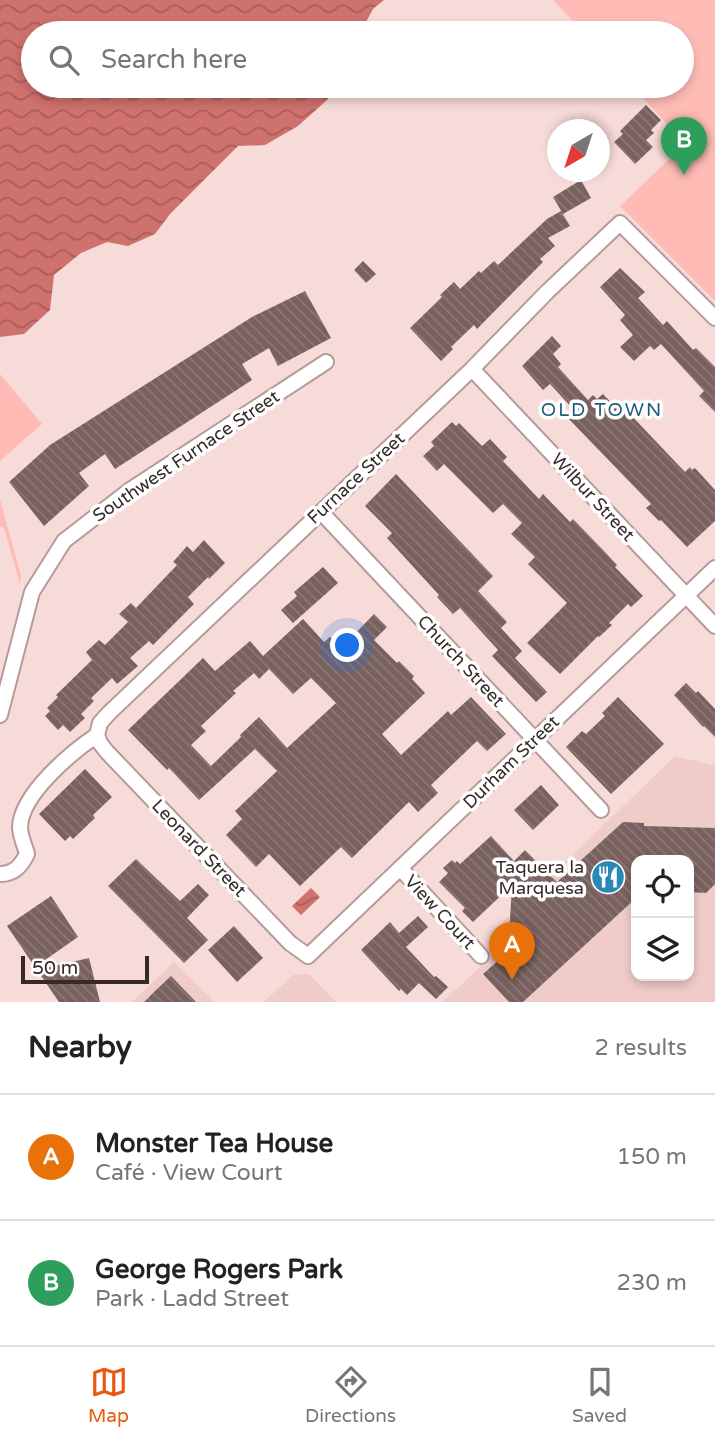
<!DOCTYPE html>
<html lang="en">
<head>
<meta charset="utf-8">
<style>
  :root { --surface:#fff; --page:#f2f2f2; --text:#222; --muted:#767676; --line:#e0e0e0; --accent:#ea580c }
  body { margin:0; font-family:"Varela Round",sans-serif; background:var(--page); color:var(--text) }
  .controls { position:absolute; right:21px; bottom:21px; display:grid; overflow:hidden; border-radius:14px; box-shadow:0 4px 10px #0003 }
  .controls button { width:63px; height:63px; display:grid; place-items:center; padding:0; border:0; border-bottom:2px solid var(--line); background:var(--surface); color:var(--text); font:35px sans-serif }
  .compass { position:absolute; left:547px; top:119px; width:63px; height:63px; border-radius:50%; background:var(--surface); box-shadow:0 4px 10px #0003; rotate:219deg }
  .scale { position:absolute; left:21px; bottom:18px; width:128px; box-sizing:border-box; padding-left:7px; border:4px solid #352a29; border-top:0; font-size:19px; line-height:24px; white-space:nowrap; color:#352a29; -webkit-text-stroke:5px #fff; paint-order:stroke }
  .you { position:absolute; left:348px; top:646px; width:24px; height:24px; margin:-18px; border:5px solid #fff; border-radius:50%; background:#1a73e8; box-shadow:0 0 0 10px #1a73e833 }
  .badge { display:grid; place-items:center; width:46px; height:46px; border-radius:50%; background:var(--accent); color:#fff; font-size:23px; font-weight:700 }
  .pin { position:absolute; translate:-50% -58px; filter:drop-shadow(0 2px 4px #0008) }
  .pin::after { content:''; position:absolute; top:37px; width:24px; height:21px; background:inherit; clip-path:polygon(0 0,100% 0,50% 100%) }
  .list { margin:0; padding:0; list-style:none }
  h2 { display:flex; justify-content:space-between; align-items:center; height:91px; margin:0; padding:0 28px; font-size:30px }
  h2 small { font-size:23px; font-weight:400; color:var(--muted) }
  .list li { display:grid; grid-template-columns:46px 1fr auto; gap:21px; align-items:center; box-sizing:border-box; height:126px; padding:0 28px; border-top:2px solid var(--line) }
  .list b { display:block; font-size:26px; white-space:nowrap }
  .list p { margin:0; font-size:23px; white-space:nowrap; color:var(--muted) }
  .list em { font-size:23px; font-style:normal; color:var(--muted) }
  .icon { flex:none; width:38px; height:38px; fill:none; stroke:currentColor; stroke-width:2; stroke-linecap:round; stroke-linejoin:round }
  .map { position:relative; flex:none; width:715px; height:1002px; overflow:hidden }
  .search { position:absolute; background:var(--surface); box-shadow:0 4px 10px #0003; left:21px; right:21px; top:21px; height:77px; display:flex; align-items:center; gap:18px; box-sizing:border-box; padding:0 24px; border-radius:38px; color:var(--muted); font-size:26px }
  .sheet { height:343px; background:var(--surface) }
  nav { display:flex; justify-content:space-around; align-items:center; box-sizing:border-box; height:98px; border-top:2px solid var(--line); background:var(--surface); font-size:19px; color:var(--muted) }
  nav a { display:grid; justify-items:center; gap:4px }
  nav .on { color:var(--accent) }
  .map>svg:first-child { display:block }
  .built { fill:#efccc8; fill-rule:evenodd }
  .park { fill:#ffbcb7 }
  .water { fill:url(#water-waves) }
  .building { fill:url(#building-back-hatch); fill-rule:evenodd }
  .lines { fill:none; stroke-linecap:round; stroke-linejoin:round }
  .minor-casing { stroke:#b59b99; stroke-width:18 }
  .minor { stroke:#fff; stroke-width:14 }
  .labels { text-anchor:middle; stroke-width:7; stroke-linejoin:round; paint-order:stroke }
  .street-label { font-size:18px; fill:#352a29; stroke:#fff }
  .poi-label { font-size:18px; fill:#352a29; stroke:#fff; text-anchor:end }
  .neighbourhood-label { font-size:19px; letter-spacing:2px; fill:#1d5d7b; stroke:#fff }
</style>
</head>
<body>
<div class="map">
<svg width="715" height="1002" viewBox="0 0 715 1002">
  <defs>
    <pattern id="water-waves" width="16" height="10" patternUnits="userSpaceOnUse" patternTransform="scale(1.75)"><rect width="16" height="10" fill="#cf716d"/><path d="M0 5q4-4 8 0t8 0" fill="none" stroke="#a95d5a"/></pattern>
    <pattern id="building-back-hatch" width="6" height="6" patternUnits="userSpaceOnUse" patternTransform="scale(1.75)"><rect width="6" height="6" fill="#78615f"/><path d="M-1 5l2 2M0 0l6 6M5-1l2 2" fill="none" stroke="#8a7877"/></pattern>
  </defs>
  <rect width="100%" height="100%" fill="#f7dbd8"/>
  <path class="built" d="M675 756 712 765 715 762V1002H442L499 950 502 923ZM636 860H689V976H636Z
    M174 962 215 1002H132Z
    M309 974 336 1002H264L293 975Z"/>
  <path class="park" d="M553 0H715V301L620 206 685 144 632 86H682V33H584Z
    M0 374 42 424 0 461Z
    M0 499 21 576 20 584 4 528 0 526Z"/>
  <path class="water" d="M0 0H384L373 9 360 33H33V86H336L327 100 298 126 265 145 238 146 170 214 155 234 128 246 107 242 81 253 54 275 50 310 24 334 0 337Z
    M311 888 320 897 301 915 292 906Z"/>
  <path class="building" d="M646 105 661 120 651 130 654 133 646 140 653 147 635 164 614 142 623 134 620 131Z
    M581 180 591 198 563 214 553 197Z
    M561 211 570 226 548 238 555 246 540 259 543 262 477 329 474 325 451 347 453 349 441 361 410 328 442 297 440 295 454 282 460 289 479 271 481 273 494 261 498 265 547 219Z
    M363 261 376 274 366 283 354 270Z
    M620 268 645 292 638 298 663 325 667 321 693 350 696 348 715 367V412L699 396 704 391 661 344 654 350 650 346 634 361 620 347 633 335 620 320 625 315 600 287Z
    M305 291 331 338 278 366 269 348 242 364 252 380 115 469 105 454 79 473 89 486 44 526 9 482 50 445 252 317Z
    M552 336 561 346 553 354 561 364 558 367 588 400 593 395 597 399 603 394 623 415 627 411 685 472 690 467 692 470 695 468 715 490V521L687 547 661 520 659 521 646 508 651 504 566 416 573 409 550 384 543 390 522 366Z
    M452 422 456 426 459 423 482 446 490 439 507 457 503 461 539 499 543 494 570 522 573 519 605 552 617 565 615 567 643 596 631 607 628 604 609 623 612 625 599 637 598 636 560 674 527 643 567 603 528 564 535 557 511 534 522 523 503 504 493 513 444 464 437 471 423 456 434 446 431 442Z
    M396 474 493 576 478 591 507 622 501 628 522 651 515 658 547 692 536 702 492 656 498 650 460 608 453 614 437 597 439 595 387 538 392 533 365 506Z
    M204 540 225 563 209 579 208 577 188 597 194 604 153 645 149 641 130 658 138 666 117 684 112 678 91 698 94 701 81 714 85 718 70 732 63 725 58 730 45 716 50 711 47 708 58 697 56 695 92 660 86 652 99 640 105 645 128 622 119 614 131 603 136 608 177 565 173 562 187 546 193 552Z
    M323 567 338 583 293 623 281 610 297 596 294 592Z
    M374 614 387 627 374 640 397 663 399 661 414 676 412 679 425 693 382 734 401 755 448 711 451 715 471 697 506 734 487 751 477 741 431 785 438 793 418 812 409 802 352 858 341 847 300 886 269 854 256 867 226 835 242 819 235 811 277 771 255 749 199 800 169 768 167 770 128 730 203 658 215 671 250 641 263 656 303 619 324 642 330 637 338 644 343 638 347 642ZM269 669 293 694 311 678 336 703 287 748 259 717 240 735 241 737 211 766 191 745 206 731 201 726 236 693 233 691 254 673 259 679Z
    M686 683 696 693 698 691 715 709V737L704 726 703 727 674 695Z
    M618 697 664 744 611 794 566 747 582 731 586 734 605 716 602 713Z
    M85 769 112 797 93 815 95 818 73 839 70 836 65 841 39 814Z
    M541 785 559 805 533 830 514 810Z
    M623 822 644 823V826L715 828V884L706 893 689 892V860H636V898L523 1002H509L483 974 508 952 512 885 473 922 462 911 465 908 439 882 448 873 443 868 452 860 455 863 457 861 460 864 491 836 514 861 525 850 557 882Z
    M136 859 180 901 198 884 209 895 187 918 208 940 184 963 108 886Z
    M51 896 78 937 35 967 7 926Z
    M418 916 428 927 406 947 434 977 436 976 448 987 436 999 419 983 407 995 401 989 399 991 361 950 390 922 399 933Z
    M234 926 263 958 237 982 208 950Z
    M89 958 100 1002H59L37 970Z
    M171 976 196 1002H144L156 990Z"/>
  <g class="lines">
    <g class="minor-casing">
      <path id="minor" d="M472 369 715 626
        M321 512 601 810
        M0 715 32 592 64 541 130 490 326 362
        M97 735 100 743 107 752 290 943 308 956 715 568
        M97 735 100 723 109 713 472 369 547 292 620 223 715 318
        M400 868 481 956
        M0 874C14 874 21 866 27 854 25 846 20 836 20 827 21 794 72 752 97 735"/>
    </g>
    <use href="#minor" class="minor"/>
  </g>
  <defs>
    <g id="restaurant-disc" transform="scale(1.75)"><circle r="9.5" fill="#2b88b5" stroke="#fff"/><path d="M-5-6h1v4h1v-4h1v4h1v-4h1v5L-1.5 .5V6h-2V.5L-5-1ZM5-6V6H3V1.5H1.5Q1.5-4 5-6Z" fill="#fff"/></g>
  </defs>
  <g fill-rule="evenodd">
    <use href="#restaurant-disc" x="608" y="877"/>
  </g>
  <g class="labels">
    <g class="street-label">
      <text transform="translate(186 456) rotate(-34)" y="6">Southwest Furnace Street</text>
      <text transform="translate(356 478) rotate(-43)" y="6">Furnace Street</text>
      <text transform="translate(593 497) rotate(47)" y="6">Wilbur Street</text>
      <text transform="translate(461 661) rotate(47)" y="6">Church Street</text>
      <text transform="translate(511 762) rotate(-44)" y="6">Durham Street</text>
      <text transform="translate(199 848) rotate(46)" y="6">Leonard Street</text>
      <text transform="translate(440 912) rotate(47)" y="6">View Court</text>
    </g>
    <g class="poi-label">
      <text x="584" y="873">Taquera la<tspan x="584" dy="21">Marquesa</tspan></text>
    </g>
    <g class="neighbourhood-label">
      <text x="602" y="416">OLD TOWN</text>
    </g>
  </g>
</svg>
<div class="controls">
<button><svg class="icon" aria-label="locate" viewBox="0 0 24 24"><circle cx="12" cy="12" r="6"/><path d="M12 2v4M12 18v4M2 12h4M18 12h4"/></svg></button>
<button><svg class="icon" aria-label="layers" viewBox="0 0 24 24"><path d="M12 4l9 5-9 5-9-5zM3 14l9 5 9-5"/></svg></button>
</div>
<svg class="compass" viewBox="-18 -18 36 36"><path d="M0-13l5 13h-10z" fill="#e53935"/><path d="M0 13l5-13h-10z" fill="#767676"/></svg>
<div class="scale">50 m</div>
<div class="you"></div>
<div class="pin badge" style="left:512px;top:980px;background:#e8710a">A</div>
<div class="pin badge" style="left:684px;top:175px;background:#2e9e5b">B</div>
<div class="search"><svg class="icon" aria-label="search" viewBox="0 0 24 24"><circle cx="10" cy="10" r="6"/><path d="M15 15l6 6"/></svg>Search here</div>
</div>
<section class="sheet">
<h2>Nearby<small>2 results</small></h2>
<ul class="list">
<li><span class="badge" style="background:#e8710a">A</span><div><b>Monster Tea House</b><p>Café · View Court</p></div><em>150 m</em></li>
<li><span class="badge" style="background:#2e9e5b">B</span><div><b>George Rogers Park</b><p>Park · Ladd Street</p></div><em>230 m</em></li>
</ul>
</section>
<nav>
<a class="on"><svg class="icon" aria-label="map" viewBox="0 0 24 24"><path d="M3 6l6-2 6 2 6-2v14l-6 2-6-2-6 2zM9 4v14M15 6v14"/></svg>Map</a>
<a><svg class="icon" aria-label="directions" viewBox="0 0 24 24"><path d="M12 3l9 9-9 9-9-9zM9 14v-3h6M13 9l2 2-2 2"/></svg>Directions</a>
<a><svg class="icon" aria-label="saved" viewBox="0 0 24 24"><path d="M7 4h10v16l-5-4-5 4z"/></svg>Saved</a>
</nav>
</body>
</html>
